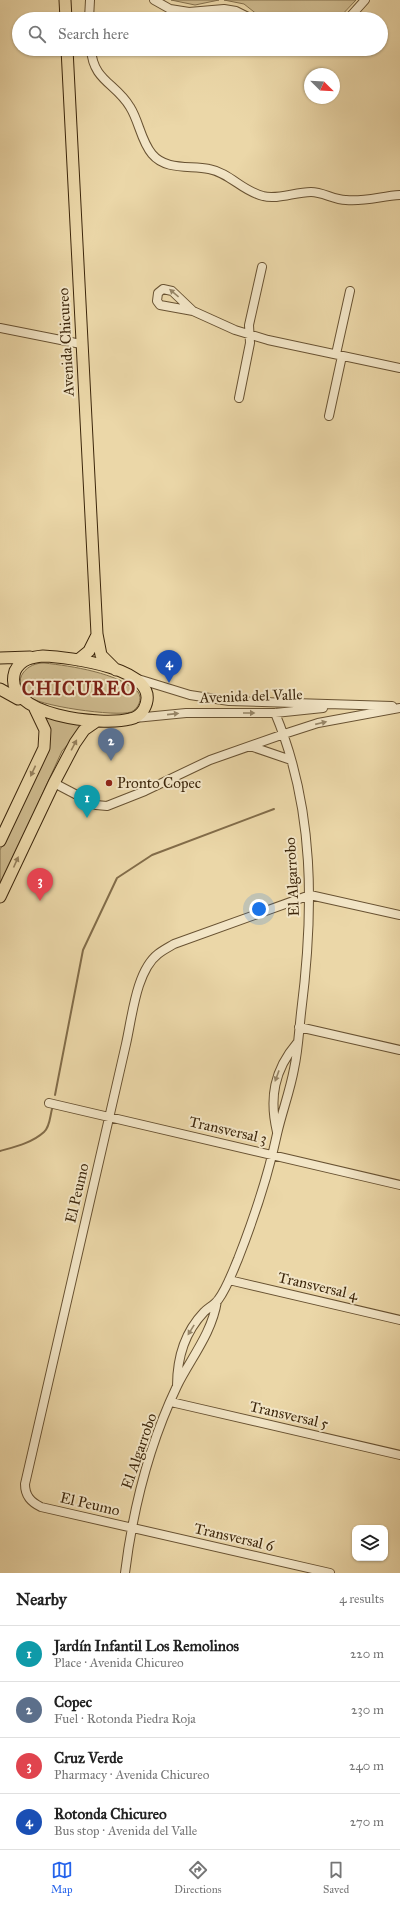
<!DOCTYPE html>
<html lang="en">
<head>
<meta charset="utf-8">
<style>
  :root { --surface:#fff; --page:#f6f6f6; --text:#222; --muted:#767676; --line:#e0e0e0; --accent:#2563eb }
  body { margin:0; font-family:"IM FELL Great Primer",serif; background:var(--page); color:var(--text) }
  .controls { position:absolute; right:12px; bottom:12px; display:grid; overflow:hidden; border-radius:8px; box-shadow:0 1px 3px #0004 }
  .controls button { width:36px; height:36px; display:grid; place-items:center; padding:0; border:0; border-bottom:1px solid var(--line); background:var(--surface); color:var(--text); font:20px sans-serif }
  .compass { position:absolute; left:304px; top:68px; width:36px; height:36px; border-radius:50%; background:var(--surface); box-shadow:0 1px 3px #0004; rotate:114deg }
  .you { position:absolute; left:259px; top:909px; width:14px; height:14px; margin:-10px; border:3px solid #fff; border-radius:50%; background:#1a73e8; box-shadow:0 0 0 6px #1a73e833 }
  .badge { display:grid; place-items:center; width:26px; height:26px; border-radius:50%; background:var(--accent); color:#fff; font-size:13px; font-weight:700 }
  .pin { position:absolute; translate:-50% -33px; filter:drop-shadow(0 1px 2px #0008) }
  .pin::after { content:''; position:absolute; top:21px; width:14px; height:12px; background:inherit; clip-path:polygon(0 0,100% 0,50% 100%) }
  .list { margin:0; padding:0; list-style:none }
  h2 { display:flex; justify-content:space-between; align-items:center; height:52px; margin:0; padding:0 16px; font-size:17px }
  h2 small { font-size:13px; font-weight:400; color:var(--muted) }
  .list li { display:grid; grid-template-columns:26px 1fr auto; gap:12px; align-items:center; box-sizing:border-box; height:56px; padding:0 16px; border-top:1px solid var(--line) }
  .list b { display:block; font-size:15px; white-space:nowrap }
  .list p { margin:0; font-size:13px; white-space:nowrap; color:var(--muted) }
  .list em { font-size:13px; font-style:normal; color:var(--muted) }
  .icon { flex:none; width:22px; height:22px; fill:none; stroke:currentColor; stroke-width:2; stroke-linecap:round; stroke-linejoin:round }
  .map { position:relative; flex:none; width:400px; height:1573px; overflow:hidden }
  .search { position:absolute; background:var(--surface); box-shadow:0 1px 3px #0004; left:12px; right:12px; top:12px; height:44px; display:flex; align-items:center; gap:10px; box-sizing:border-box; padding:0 14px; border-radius:22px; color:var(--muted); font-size:15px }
  .sheet { height:276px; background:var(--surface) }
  nav { display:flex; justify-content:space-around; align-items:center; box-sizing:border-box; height:56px; border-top:1px solid var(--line); background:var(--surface); font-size:11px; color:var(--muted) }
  nav a { display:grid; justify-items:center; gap:2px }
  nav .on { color:var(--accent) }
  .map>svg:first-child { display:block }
  .green { fill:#cdb98d; stroke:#84704c }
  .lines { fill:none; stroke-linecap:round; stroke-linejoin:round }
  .stream { stroke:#826c49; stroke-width:2 }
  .minor-casing { stroke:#685232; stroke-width:10 }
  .major-casing { stroke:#3c260b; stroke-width:13 }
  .minor { stroke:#f2e5c6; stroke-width:8 }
  .major { stroke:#ebd7a8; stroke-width:11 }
  .oneway { fill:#978668 }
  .oneway2 { fill:#947e5a }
  .poi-dot { fill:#8f2418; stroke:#f2e5c6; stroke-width:1.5 }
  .labels { text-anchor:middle; stroke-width:4; stroke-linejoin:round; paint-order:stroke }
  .street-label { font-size:15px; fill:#3c260b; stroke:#f2e5c6 }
  .poi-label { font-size:15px; fill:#3c260b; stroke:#f2e5c6; text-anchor:start }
  .district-label { font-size:19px; font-weight:bold; letter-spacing:1px; fill:#7a1f14; stroke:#f2e5c6 }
</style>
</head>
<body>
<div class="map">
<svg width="400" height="1573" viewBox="0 0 400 1573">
  <rect width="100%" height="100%" fill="#ebd7a8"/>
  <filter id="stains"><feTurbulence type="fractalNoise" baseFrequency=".005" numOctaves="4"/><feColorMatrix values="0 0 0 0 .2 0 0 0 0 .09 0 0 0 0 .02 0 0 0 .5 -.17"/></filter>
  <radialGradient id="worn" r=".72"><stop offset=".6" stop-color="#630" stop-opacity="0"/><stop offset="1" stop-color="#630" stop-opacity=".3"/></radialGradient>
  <path class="green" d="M171 0H219L195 5Z
    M224 0H356L338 19H263L244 4Z
    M44 663C72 666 118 673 138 692 143 699 138 709 131 712 117 717 36 706 26 695 20 689 18 680 23 673 28 666 36 663 44 663Z
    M46 717 86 724 62 751 0 887V850L49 748 50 732Z"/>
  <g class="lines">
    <path class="stream" d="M55 1095 83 950 117 878 152 855 274 809
      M0 1151C14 1147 32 1143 44 1132 50 1127 50 1116 52 1109"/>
    <g class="minor-casing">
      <path id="minor" d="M154 0 170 9 189 12 224 9 236 11 252 19
        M89 19 90 0
        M348 19 365 0
        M91 49C93 81 116 83 130 107 139 121 141 141 152 154 166 171 191 165 209 169 230 173 242 191 263 196 277 200 295 192 311 192 323 192 334 200 346 200 364 202 382 196 400 195
        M193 311 160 305 157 301 158 293 163 289 172 291 193 311 235 330 268 340 400 368
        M0 328 81 344
        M336 354 350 291
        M239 398 250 343 249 325 262 267
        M329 416 342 356
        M138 679 190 695 229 701 392 706
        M135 718 186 713H275L323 708
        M250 746 291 760
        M54 783 96 805 107 806 145 791 210 760 284 734 318 723 400 708
        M299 1027 400 1050
        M49 1103 400 1185
        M277 1132C269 1098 274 1070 297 1043
        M229 1280 400 1320
        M177 1386C177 1358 184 1333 204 1312 208 1308 214 1305 218 1300 227 1288 232 1273 238 1259 254 1218 268 1177 277 1134 282 1112 290 1091 294 1069 298 1051 299 1031 301 1013 314 911 315 808 275 713
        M171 1402 400 1455
        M125 1573C133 1508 149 1445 177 1386 191 1358 212 1333 217 1301
        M330 1573 41 1507C31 1502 25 1496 25 1484L126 1044C132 1018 136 971 158 954 163 950 169 947 174 944L310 895 400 915"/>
    </g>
    <g class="major-casing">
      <path id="major" d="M65 0 66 19
        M67 49 97 634 101 655 116 670
        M43 656C67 657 166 668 144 709 141 714 136 718 130 719 104 726 0 717 15 671 21 659 32 657 43 656Z
        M0 658 30 657
        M78 660 89 651 97 635
        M0 689 18 699
        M0 841 44 748 45 730 35 709
        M0 897 54 783 75 743 84 730 97 721"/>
    </g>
    <use href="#minor" class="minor"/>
    <use href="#major" class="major"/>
  </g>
  <defs><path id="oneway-solid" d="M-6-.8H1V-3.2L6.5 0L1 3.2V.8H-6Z"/></defs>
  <g class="oneway">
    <use href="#oneway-solid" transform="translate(174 293) rotate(-140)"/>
    <use href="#oneway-solid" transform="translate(249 713)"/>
    <use href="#oneway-solid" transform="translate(173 714) rotate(-6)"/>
    <use href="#oneway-solid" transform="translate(321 723) rotate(-13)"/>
    <use href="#oneway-solid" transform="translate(277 1076) rotate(110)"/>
    <use href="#oneway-solid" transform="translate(191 1330) rotate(122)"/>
  </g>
  <g class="oneway2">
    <use href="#oneway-solid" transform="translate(74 745) rotate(-62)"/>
    <use href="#oneway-solid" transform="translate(33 771) rotate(115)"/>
    <use href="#oneway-solid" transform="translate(16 862) rotate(-66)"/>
  </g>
  <circle class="poi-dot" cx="109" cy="783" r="4"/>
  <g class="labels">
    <g class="street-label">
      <text transform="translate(66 342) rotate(-93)" y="5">Avenida Chicureo</text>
      <text transform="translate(251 696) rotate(-2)" y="5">Avenida del Valle</text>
      <text transform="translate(292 877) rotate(-93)" y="5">El Algarrobo</text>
      <text transform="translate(228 1130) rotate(13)" y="5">Transversal 3</text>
      <text transform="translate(77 1193) rotate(-77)" y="5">El Peumo</text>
      <text transform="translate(318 1286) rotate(13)" y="5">Transversal 4</text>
      <text transform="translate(289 1415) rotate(13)" y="5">Transversal 5</text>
      <text transform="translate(139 1451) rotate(-71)" y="5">El Algarrobo</text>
      <text transform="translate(90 1504) rotate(13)" y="5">El Peumo</text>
      <text transform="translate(234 1537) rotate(13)" y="5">Transversal 6</text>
    </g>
    <g class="poi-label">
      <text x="117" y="788">Pronto Copec</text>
    </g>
    <g class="district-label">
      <text x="79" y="695">CHICUREO</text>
    </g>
  </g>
  <rect width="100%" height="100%" filter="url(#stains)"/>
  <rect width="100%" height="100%" fill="url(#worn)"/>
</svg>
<div class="controls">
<button><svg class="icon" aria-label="layers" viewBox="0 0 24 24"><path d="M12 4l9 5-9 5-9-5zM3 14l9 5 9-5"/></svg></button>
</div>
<svg class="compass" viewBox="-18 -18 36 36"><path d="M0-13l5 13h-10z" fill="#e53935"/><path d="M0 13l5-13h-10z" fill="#767676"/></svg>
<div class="you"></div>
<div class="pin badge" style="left:87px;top:818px;background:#0f9aa8">1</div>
<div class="pin badge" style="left:111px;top:761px;background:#5c6f8a">2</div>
<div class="pin badge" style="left:40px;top:901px;background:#e0444e">3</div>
<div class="pin badge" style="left:169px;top:683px;background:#1a4fb4">4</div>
<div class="search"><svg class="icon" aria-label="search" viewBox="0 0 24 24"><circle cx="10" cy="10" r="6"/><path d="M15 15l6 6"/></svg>Search here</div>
</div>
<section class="sheet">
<h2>Nearby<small>4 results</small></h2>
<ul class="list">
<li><span class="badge" style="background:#0f9aa8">1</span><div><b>Jardín Infantil Los Remolinos</b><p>Place · Avenida Chicureo</p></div><em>220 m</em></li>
<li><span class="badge" style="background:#5c6f8a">2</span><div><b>Copec</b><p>Fuel · Rotonda Piedra Roja</p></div><em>230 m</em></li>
<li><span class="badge" style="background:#e0444e">3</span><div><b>Cruz Verde</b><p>Pharmacy · Avenida Chicureo</p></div><em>240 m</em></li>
<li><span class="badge" style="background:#1a4fb4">4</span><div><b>Rotonda Chicureo</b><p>Bus stop · Avenida del Valle</p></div><em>270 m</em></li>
</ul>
</section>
<nav>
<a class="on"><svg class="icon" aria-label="map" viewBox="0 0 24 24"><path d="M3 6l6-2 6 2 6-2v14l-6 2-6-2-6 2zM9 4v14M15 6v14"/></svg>Map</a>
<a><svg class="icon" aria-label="directions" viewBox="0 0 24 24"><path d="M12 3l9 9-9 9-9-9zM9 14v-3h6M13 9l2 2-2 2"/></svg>Directions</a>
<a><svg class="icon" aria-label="saved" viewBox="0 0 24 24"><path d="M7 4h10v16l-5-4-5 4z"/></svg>Saved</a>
</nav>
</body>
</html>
